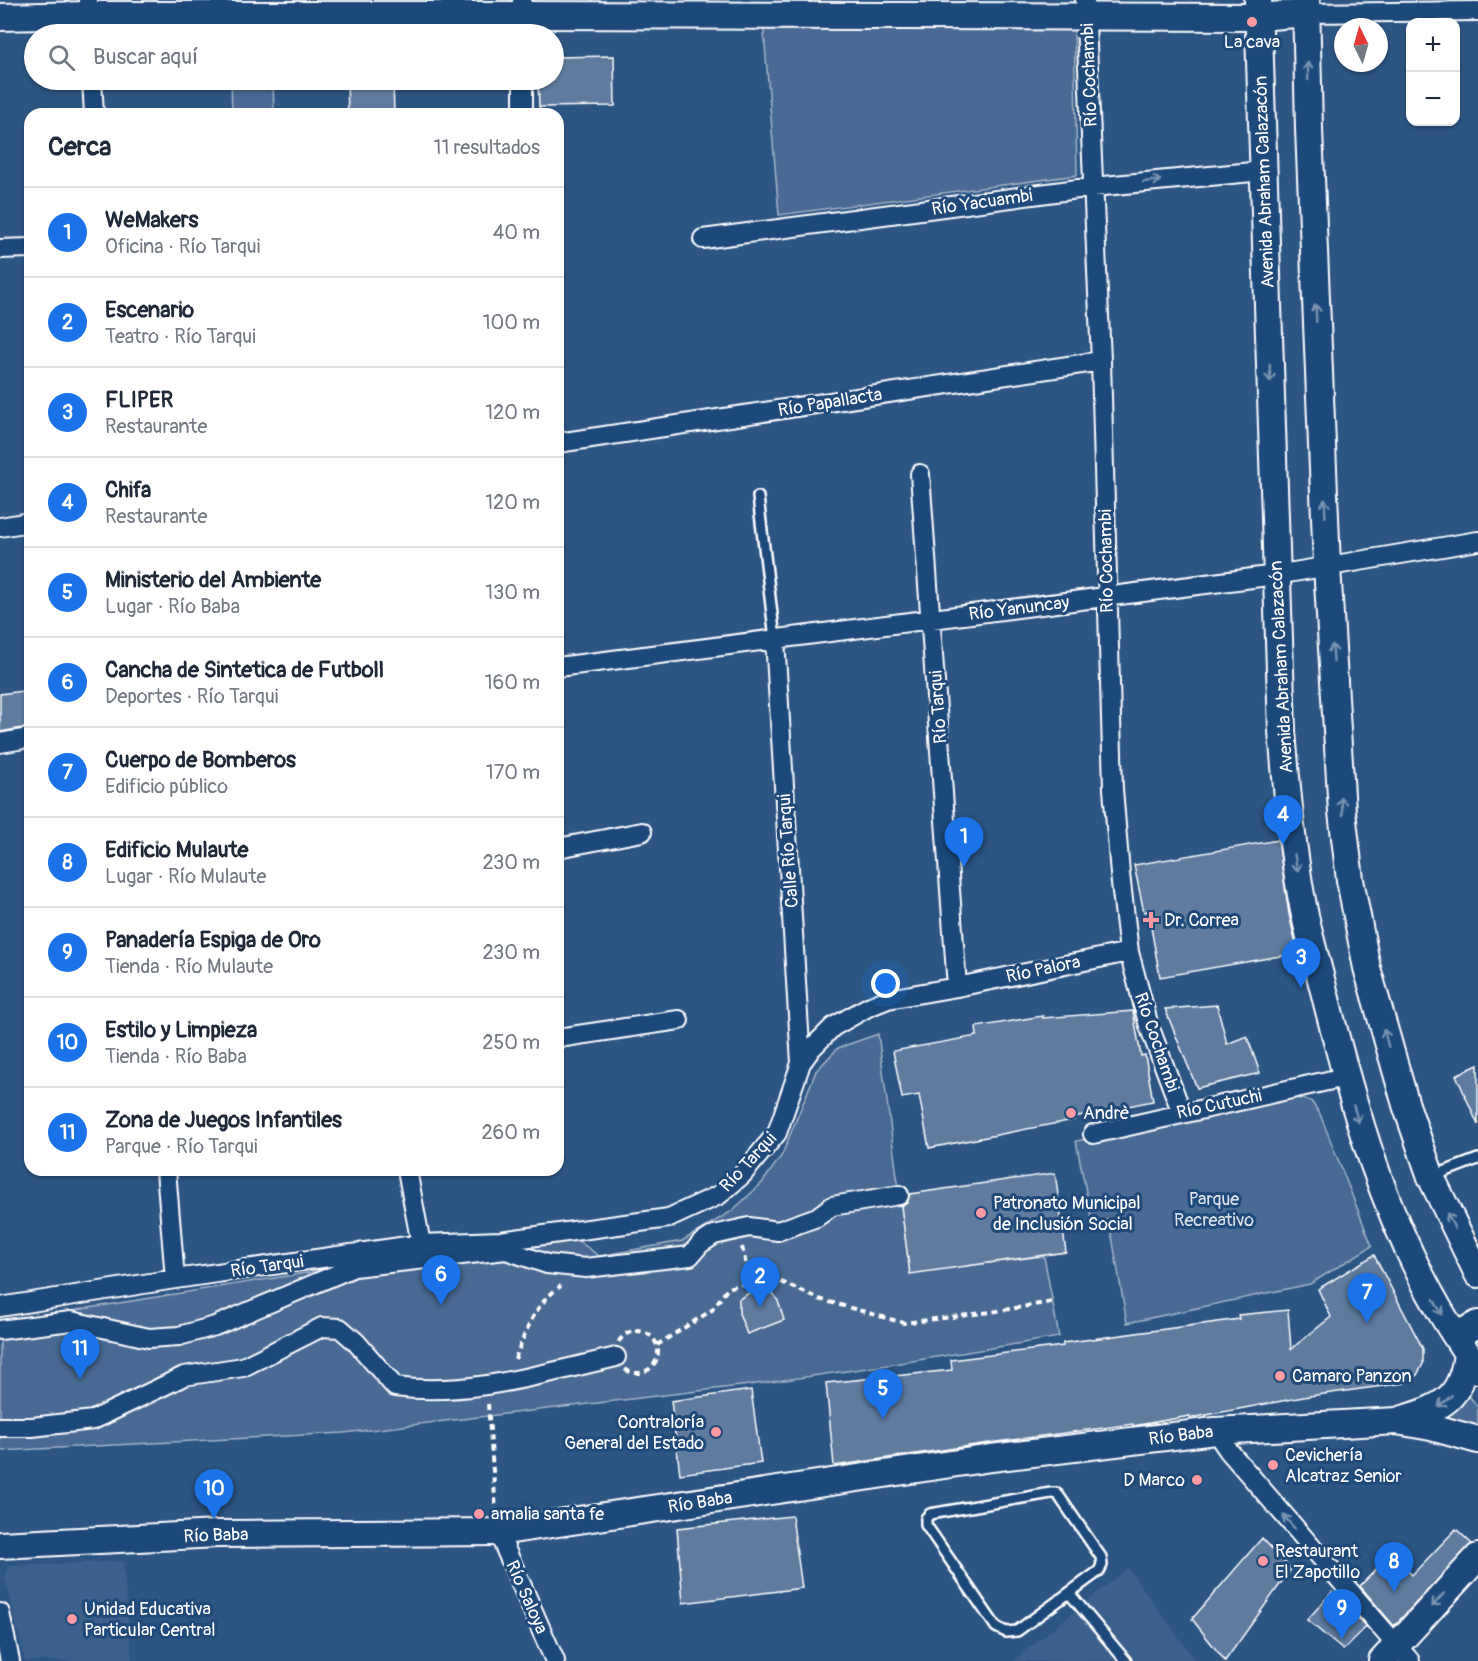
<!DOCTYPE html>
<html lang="es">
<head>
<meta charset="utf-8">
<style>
  :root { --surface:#fff; --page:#f2f2f3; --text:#1f2937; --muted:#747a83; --line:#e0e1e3; --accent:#1a73e8 }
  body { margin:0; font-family:Pangolin,sans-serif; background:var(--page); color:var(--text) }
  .controls { position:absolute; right:18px; top:18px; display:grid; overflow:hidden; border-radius:12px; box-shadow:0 2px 4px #0004 }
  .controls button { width:54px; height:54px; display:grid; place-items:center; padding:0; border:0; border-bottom:2px solid var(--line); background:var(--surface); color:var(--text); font:30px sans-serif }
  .compass { position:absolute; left:1334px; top:18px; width:54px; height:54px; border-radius:50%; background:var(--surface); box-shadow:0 2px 4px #0004; rotate:355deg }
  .you { position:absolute; left:886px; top:984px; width:21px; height:21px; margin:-15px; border:4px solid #fff; border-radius:50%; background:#1a73e8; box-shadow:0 0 0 9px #1a73e833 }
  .badge { display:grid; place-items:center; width:39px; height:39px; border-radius:50%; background:var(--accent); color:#fff; font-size:20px; font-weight:700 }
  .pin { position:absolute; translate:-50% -50px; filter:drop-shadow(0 2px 3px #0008) }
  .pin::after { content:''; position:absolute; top:32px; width:21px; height:18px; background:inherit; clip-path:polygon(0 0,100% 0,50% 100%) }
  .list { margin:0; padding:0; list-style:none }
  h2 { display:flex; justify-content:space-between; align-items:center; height:78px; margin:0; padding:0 24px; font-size:26px }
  h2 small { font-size:20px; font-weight:400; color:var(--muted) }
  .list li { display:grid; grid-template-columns:39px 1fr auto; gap:18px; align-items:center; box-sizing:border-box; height:90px; padding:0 24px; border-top:2px solid var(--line) }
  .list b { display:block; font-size:22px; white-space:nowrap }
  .list p { margin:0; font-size:20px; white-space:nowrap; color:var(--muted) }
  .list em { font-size:20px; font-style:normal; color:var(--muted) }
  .icon { flex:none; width:33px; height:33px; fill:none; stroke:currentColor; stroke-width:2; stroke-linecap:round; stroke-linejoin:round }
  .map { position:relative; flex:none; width:1478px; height:1661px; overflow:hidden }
  .search { position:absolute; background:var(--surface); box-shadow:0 2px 4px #0004; left:24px; top:24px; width:540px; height:66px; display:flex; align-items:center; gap:15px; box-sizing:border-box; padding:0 21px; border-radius:33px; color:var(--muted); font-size:22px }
  .panel { position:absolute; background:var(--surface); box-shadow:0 2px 4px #0004; left:24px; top:108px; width:540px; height:1068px; border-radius:18px }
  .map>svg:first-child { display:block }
  .built { fill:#3b618b }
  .green { fill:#486b92; stroke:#a4b5c8; stroke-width:1.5 }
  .building { fill:#5e7c9f; stroke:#fff; stroke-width:1.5 }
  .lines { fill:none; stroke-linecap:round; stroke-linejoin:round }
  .lane-casing { stroke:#fff; stroke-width:14 }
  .street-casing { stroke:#fff; stroke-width:22 }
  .secondary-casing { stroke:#fff; stroke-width:30 }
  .path { stroke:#fff; stroke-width:4; stroke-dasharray:6 4.5; stroke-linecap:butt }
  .lane { stroke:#1f4a7a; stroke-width:9 }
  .street { stroke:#1f4a7a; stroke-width:18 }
  .secondary { stroke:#1f4a7a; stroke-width:26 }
  .oneway { stroke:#7992af }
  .poi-dot { fill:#ff9aa2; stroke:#1f4a7a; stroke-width:2 }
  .labels { text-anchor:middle; stroke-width:6; stroke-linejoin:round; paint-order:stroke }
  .poi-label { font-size:18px; fill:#fff; stroke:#1f4a7a; text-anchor:start }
  .street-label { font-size:18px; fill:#fff; stroke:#1f4a7a }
  .park-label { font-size:18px; fill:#dae1e9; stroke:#1f4a7a }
</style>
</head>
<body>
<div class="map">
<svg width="1478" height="1661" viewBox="0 0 1478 1661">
  <rect width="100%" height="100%" fill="#2c5582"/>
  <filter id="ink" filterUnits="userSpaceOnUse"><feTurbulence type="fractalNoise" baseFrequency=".0167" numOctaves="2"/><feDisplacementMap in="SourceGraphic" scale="12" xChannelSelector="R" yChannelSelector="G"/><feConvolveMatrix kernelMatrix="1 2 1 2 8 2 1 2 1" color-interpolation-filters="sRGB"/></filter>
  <g filter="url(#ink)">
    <path class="built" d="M123 1561 132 1661H25L5 1577 8 1566Z
      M1128 1568 1196 1661H1013Z"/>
    <path class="green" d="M763 21 1074 22 1077 175 779 215Z
      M231 80H273L274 114H232Z
      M878 1034 910 1273 1044 1256 1059 1337 888 1365 749 1385 344 1433 0 1451V1320L64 1312 324 1270 572 1236 599 1256 682 1241 732 1211 762 1183 782 1155 816 1071 838 1048Z
      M1296 1098 1311 1101 1320 1114 1372 1246 1310 1284 1127 1323 1109 1219 1092 1222 1076 1141Z
      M1466 1392 1478 1407V1430L1440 1418Z"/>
    <path class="building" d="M614 56 615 106 539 107 538 80H554V57Z
      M347 80H393L394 114H348Z
      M23 691 28 727 0 732V694Z
      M1278 840 1289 914 1298 953 1160 977 1148 911 1144 912 1134 865Z
      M1217 1005 1227 1044 1247 1036 1260 1073 1197 1088 1165 1009Z
      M1133 1011 1141 1056 1145 1055 1153 1101 1074 1117V1120L929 1148 919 1095 902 1098 893 1051 977 1036 976 1027 1043 1016V1018Z
      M1478 1065V1125L1456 1075Z
      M1055 1173 1066 1252 910 1274 901 1206 907 1203 910 1194Z
      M1374 1255 1423 1349V1364L1417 1375 1405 1383 1309 1396 1190 1418V1416L1144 1424 1133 1426V1424L989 1443 834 1466 826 1383 952 1370 951 1360 1063 1346V1343L1239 1319 1238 1315 1288 1310 1291 1349 1331 1317 1318 1289Z
      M754 1290H771L778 1301 784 1320 747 1334 739 1313V1299Z
      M751 1390 761 1463 680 1474 671 1401Z
      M792 1516 802 1588 683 1603 677 1528Z
      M1456 1529 1472 1544 1394 1626 1360 1586 1391 1554 1412 1575Z
      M1262 1538 1291 1569 1225 1661 1192 1619Z
      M1332 1592 1342 1603 1344 1602 1366 1627 1343 1650 1307 1620Z"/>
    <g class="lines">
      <g class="lane-casing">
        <path id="lane" d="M758 497 775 639
          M1433 1176 1478 1159
          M1051 1493H1056L1059 1496 1101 1557 1102 1565 1099 1571 1017 1631 1006 1632 996 1627 926 1525V1518L930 1514Z
          M1069 1593 1126 1661"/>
      </g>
      <g class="street-casing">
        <path id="street" d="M88 0 89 34
          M522 0V34
          M1085 0 1101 361 1113 789 1120 874 1129 952 1149 1026 1182 1113
          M1307 13 1478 11
          M92 80 94 114
          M523 80V114
          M703 239 1093 187 1263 171
          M0 249 30 248
          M558 443 1101 361
          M0 527 30 522
          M775 639 801 1063
          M558 667 1276 575 1478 541
          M0 743 30 738
          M558 848 642 832
          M957 987 1129 952
          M558 1038 679 1020
          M1093 1134 1345 1077
          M166 1170 175 1279
          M407 1170 421 1244
          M0 1307 175 1279 421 1244 500 1241 669 1218 719 1195 742 1175 777 1133 801 1063 812 1048 833 1027 868 1007 888 999 957 987 920 474
          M0 1330 71 1321 149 1338 179 1336 215 1326 354 1267 506 1250 547 1264 586 1268 690 1256 700 1244 714 1235 749 1227 778 1231 817 1217 832 1206 899 1195
          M0 1427H32L93 1420 184 1376 243 1367 322 1327 340 1328 356 1342 395 1387C467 1397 546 1373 616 1357
          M1215 1431 1228 1450 1410 1661
          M498 1532 555 1661
          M0 1613 10 1661"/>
      </g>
      <g class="secondary-casing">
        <path id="secondary" d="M1258 0 1282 731C1287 791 1292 851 1304 911 1310 940 1319 970 1326 999 1353 1106 1383 1213 1439 1309 1451 1330 1465 1350 1478 1370
          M1306 0 1309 129 1327 566 1342 812 1350 880 1367 968 1406 1105 1431 1177 1478 1274
          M0 17 88 15H522L1258 17 1307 13
          M1456 1336 1478 1324
          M1400 1420C1441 1407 1462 1401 1467 1353
          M0 1545 218 1534 498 1532 991 1458 1215 1431 1397 1421 1431 1427 1478 1440
          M1382 1661 1478 1557"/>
      </g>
      <path class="path" d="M742 1247 750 1282
        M616 1352a21 21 0 1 1 42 0a21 21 0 1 1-42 0Z
        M657 1345 712 1310 728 1288 764 1278 777 1280 819 1299 904 1323 991 1312 1052 1302
        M515 1359C526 1331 535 1303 561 1286
        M488 1404 496 1511"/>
      <use href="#lane" class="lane"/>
      <use href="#street" class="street"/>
      <use href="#secondary" class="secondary"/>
    </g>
    <defs><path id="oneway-shaft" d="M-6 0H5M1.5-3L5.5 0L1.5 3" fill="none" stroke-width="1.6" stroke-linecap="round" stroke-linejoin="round" transform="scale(1.5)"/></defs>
    <g class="oneway">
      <use href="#oneway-shaft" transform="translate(1308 71) rotate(-91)"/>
      <use href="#oneway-shaft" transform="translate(1152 181) rotate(-6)"/>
      <use href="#oneway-shaft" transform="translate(1316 313) rotate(-92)"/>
      <use href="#oneway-shaft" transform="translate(1270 373) rotate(88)"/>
      <use href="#oneway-shaft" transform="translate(1325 508) rotate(-92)"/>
      <use href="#oneway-shaft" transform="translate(1333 653) rotate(-94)"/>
      <use href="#oneway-shaft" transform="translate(1342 806) rotate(-94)"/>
      <use href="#oneway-shaft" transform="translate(1296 863) rotate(80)"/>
      <use href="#oneway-shaft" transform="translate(1386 1038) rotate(-105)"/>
      <use href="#oneway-shaft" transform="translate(1356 1114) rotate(73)"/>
      <use href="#oneway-shaft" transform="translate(1451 1221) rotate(-116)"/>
      <use href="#oneway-shaft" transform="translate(1438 1307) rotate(61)"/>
      <use href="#oneway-shaft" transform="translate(1445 1401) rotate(139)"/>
      <use href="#oneway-shaft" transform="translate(1289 1522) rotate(-131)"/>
      <use href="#oneway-shaft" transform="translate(1438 1600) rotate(132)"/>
    </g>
  </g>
  <g class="poi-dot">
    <circle cx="1252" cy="22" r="6"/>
    <path d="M1148 911h6v6h6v6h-6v6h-6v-6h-6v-6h6z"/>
    <circle cx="1071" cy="1113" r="6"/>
    <circle cx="981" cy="1213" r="6"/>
    <circle cx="1280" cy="1376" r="6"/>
    <circle cx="716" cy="1432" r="6"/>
    <circle cx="1273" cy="1465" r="6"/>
    <circle cx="1197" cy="1480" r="6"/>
    <circle cx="479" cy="1514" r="6"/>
    <circle cx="1263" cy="1561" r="6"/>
    <circle cx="72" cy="1619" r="6"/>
  </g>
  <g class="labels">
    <g class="poi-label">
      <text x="1252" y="48" text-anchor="middle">La cava</text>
      <text x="1164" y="926">Dr. Correa</text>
      <text x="1083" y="1119">Andrè</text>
      <text x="993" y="1209">Patronato Municipal<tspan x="993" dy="21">de Inclusión Social</tspan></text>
      <text x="1292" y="1382">Camaro Panzon</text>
      <text x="704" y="1428" text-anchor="end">Contraloría<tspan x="704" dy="21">General del Estado</tspan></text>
      <text x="1285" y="1461">Cevichería<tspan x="1285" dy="21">Alcatraz Senior</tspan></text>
      <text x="1185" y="1486" text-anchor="end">D Marco</text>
      <text x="491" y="1520">amalia santa fe</text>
      <text x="1275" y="1557">Restaurant<tspan x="1275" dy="21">El Zapotillo</tspan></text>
      <text x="84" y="1615">Unidad Educativa<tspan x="84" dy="21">Particular Central</tspan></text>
    </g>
    <g class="street-label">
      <text transform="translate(1089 75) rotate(-92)" y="6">Río Cochambi</text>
      <text transform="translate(1264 182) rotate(-92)" y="6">Avenida Abraham Calazacón</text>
      <text transform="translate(982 202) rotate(-8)" y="6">Río Yacuambi</text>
      <text transform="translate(830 402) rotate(-9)" y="6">Río Papallacta</text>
      <text transform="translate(1106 561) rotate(-91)" y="6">Río Cochambi</text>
      <text transform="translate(1019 608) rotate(-7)" y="6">Río Yanuncay</text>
      <text transform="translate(1281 667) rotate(-93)" y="6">Avenida Abraham Calazacón</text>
      <text transform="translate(938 707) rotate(-94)" y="6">Río Tarqui</text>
      <text transform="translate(788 851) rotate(-94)" y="6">Calle Río Tarqui</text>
      <text transform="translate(1043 969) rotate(-12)" y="6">Río Palora</text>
      <text transform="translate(1157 1042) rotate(71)" y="6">Río Cochambi</text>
      <text transform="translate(1219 1104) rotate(-12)" y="6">Río Cutuchi</text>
      <text transform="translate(748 1162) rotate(-47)" y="6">Río Tarqui</text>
      <text transform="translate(267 1266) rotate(-8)" y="6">Río Tarqui</text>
      <text transform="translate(1181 1435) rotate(-7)" y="6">Río Baba</text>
      <text transform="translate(700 1502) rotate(-9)" y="6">Río Baba</text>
      <text transform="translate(216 1535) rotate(-2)" y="6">Río Baba</text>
      <text transform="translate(527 1597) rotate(66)" y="6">Río Saloya</text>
    </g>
    <g class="park-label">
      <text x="1214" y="1205">Parque<tspan x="1214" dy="21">Recreativo</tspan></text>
    </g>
  </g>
</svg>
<div class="controls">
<button>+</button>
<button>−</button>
</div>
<svg class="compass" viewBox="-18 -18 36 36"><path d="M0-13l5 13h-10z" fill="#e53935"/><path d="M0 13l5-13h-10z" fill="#747a83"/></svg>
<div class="you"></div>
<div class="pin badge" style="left:964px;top:867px">1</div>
<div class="pin badge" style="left:760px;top:1307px">2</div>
<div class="pin badge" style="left:1301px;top:988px">3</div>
<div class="pin badge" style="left:1283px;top:845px">4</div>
<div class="pin badge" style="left:883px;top:1419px">5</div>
<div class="pin badge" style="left:441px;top:1305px">6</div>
<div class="pin badge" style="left:1367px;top:1323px">7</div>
<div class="pin badge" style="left:1394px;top:1592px">8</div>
<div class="pin badge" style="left:1342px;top:1639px">9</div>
<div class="pin badge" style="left:214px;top:1519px">10</div>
<div class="pin badge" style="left:80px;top:1379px">11</div>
<div class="search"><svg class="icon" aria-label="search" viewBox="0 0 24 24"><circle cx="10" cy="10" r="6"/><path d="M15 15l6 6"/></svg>Buscar aquí</div>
<section class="panel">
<h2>Cerca<small>11 resultados</small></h2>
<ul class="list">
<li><span class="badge">1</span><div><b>WeMakers</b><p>Oficina · Río Tarqui</p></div><em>40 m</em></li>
<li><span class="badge">2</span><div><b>Escenario</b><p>Teatro · Río Tarqui</p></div><em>100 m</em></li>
<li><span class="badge">3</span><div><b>FLIPER</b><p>Restaurante</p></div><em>120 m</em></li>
<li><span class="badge">4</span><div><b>Chifa</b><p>Restaurante</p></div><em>120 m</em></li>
<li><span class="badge">5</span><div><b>Ministerio del Ambiente</b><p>Lugar · Río Baba</p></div><em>130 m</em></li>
<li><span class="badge">6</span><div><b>Cancha de Sintetica de Futboll</b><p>Deportes · Río Tarqui</p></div><em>160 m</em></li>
<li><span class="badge">7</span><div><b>Cuerpo de Bomberos</b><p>Edificio público</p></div><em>170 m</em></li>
<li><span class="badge">8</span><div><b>Edificio Mulaute</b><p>Lugar · Río Mulaute</p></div><em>230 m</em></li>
<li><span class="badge">9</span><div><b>Panadería Espiga de Oro</b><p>Tienda · Río Mulaute</p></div><em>230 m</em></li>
<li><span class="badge">10</span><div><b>Estilo y Limpieza</b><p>Tienda · Río Baba</p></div><em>250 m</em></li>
<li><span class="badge">11</span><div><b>Zona de Juegos Infantiles</b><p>Parque · Río Tarqui</p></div><em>260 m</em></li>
</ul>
</section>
</div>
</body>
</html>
